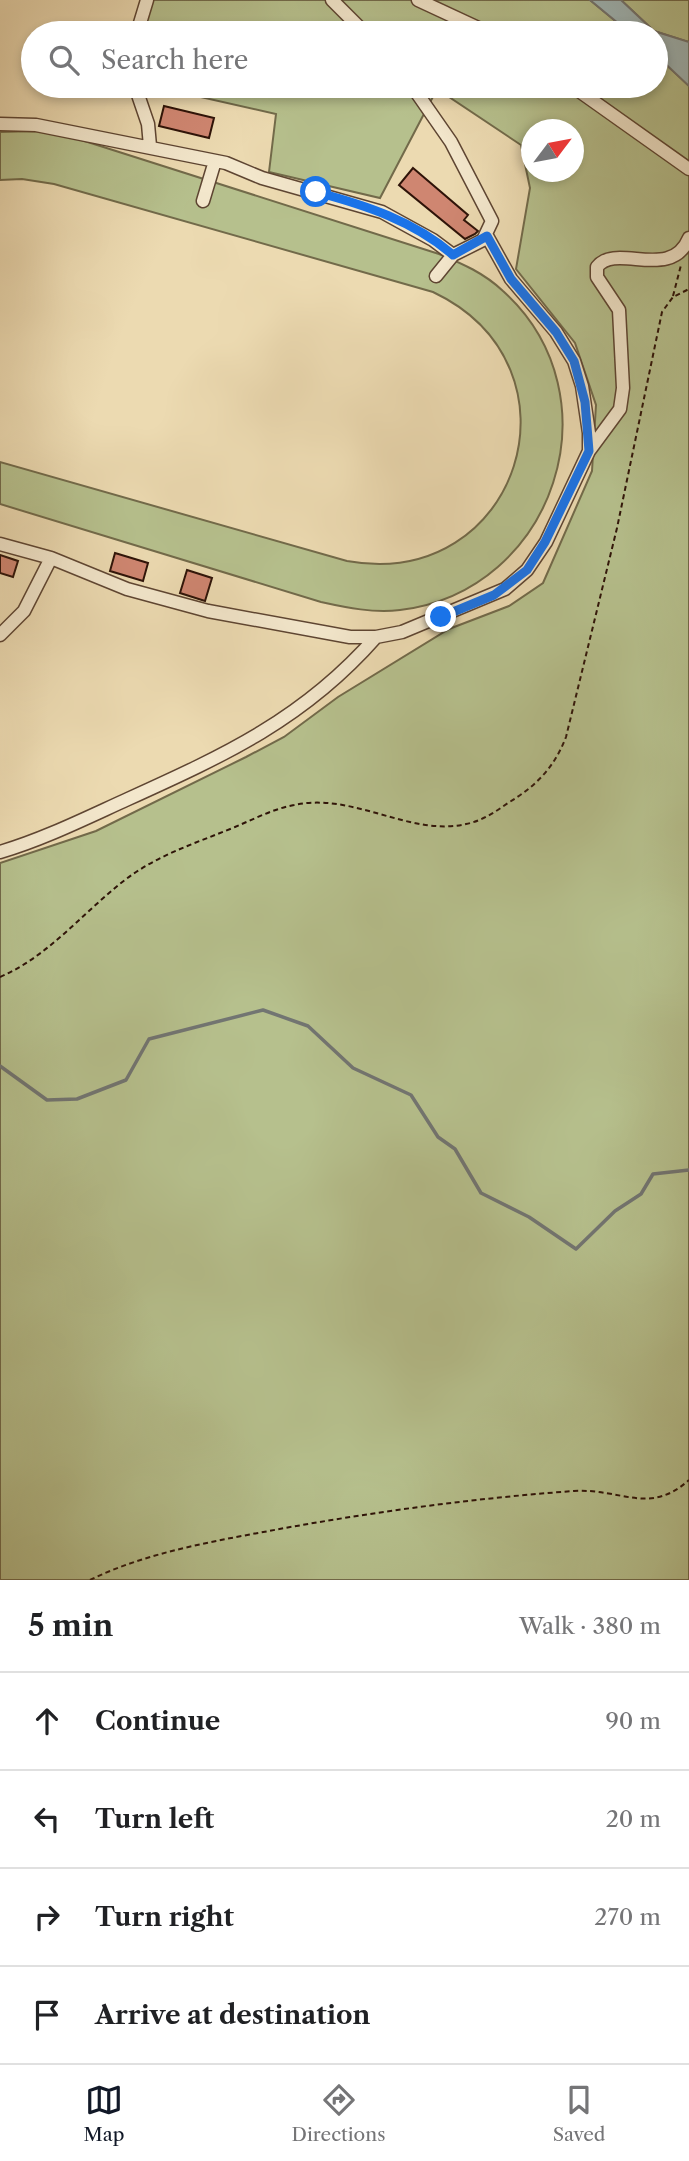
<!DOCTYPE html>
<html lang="en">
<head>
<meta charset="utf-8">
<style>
  :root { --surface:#fff; --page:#f6f6f6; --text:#202124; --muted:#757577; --line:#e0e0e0; --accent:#111827 }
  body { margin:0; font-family:"Libre Caslon Text",serif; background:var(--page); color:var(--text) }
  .compass { position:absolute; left:521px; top:119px; width:63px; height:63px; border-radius:50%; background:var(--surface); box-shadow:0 4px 10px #0003; rotate:58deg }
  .stop { position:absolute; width:21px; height:21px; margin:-16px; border:5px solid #1a73e8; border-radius:50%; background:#fff }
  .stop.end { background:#1a73e8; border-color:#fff; box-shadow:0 2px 7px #0008 }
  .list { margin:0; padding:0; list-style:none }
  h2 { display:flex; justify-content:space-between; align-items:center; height:91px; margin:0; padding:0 28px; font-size:30px }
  h2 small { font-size:23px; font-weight:400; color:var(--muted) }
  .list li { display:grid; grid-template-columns:46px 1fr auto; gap:21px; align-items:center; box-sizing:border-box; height:98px; padding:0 28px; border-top:2px solid var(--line) }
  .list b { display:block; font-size:26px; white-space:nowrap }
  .list em { font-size:23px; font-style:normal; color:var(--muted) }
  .icon { flex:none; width:38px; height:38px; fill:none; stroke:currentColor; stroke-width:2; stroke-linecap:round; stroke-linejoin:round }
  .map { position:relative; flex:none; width:689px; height:1580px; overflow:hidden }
  .search { position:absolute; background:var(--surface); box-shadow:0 4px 10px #0003; left:21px; right:21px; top:21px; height:77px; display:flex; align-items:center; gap:18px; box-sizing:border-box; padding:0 24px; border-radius:38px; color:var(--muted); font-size:26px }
  .sheet { height:483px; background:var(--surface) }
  nav { display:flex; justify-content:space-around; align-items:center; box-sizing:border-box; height:98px; border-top:2px solid var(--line); background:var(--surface); font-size:19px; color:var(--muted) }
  nav a { display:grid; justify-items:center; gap:4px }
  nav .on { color:var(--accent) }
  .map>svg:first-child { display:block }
  .green { fill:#b6c08d; stroke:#726a4a; stroke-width:2; fill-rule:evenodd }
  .water { fill:#9fb7b8; stroke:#727572; stroke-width:2 }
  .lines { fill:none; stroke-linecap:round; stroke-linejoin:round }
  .stream { stroke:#727572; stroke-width:3.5 }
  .building { fill:#cf8671; stroke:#2e1308; stroke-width:2 }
  .minor-casing { stroke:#5e4532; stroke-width:15 }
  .path { stroke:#2e1308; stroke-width:2; stroke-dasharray:5 3.5; stroke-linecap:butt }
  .minor { stroke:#f3e7cc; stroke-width:12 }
  .route { stroke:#1a73e8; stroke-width:9 }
</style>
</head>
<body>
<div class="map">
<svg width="689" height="1580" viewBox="0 0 689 1580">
  <rect width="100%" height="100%" fill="#ecdab1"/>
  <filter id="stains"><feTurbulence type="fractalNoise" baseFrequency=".00286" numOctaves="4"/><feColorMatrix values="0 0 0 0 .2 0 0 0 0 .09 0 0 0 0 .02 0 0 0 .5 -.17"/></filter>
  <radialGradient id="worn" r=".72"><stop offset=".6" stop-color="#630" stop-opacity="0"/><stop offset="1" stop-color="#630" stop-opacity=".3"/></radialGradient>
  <path class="green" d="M150 0H590L630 33H141Z
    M621 0H689V42L654 31Z
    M656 55 689 86V1580H0V863L96 831 246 757 284 737 338 697 449 629 509 606 543 583 592 471 596 405 575 343 516 269 530 188 521 145 437 89 380 198 269 172 276 114 152 86H656ZM532 130H574V172H532Z
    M36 131 72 137 439 254C463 264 484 273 503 291 619 396 555 591 400 610 373 613 348 608 321 602L0 504V462L347 561C519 592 591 367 433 292L54 184 22 179 0 180V132Z"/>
  <path class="water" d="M590 0H621L654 31 689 42V86L656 55V33H630Z"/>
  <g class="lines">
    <path class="stream" d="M0 1066 47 1100 77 1099 126 1080 149 1039 263 1010 308 1026 353 1068 411 1095 438 1137 455 1149 481 1193 529 1217 576 1249 615 1211 641 1194 653 1174 689 1170"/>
  </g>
  <path class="building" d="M164 106 214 118 209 138 159 126Z
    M413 168 468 215 464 220 478 231 475 234 465 239 399 185Z
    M115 553 148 563 143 581 110 571Z
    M0 555 18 561 13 577 0 573Z
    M187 570 212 578 205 601 180 593Z"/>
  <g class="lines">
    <g class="minor-casing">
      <path id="minor" d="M332 0 365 33
        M418 0 489 33
        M137 33 147 0
        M135 86 148 124 150 146
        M412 86 451 142 492 221 483 240 453 255 436 276
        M572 86 689 169
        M0 124 36 125 226 163 262 178 382 212 433 240 453 255
        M203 201 215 161
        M589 451 620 409 623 388 619 310 597 277V267C616 242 671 282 689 238
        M0 544 51 558 127 589 208 611 350 637H376L402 632 505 589 527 570 546 542 589 451V433L582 386 574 361 556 332 511 279 487 236
        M0 635 24 611 51 558
        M0 852C44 839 86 818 128 799 225 755 304 719 376 637"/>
    </g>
    <path class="path" d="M673 296 681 265
      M0 977C47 957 81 915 121 883 156 855 194 844 235 827 254 819 273 809 294 805 354 792 410 837 466 824 482 821 495 812 508 803 536 786 554 768 566 737L617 528 662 312 673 297 689 289
      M90 1580C149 1551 221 1540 285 1528 380 1511 477 1498 574 1491 621 1488 649 1516 689 1480"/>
    <use href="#minor" class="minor"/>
  </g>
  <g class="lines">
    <path class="route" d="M316 192C365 205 414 221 453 255L487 236 511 279 556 332 574 361 585 402 589 451 545 542 527 570 494 595 441 617"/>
  </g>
  <rect width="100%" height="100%" filter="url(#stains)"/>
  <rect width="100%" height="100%" fill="url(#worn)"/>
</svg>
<svg class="compass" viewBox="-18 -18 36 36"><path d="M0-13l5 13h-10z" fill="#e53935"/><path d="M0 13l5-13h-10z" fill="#757577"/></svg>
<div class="stop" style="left:316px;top:192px"></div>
<div class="stop end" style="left:441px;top:617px"></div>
<div class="search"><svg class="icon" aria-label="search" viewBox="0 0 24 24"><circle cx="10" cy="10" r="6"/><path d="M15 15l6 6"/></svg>Search here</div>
</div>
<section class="sheet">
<h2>5 min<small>Walk · 380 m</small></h2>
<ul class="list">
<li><svg class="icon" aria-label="ahead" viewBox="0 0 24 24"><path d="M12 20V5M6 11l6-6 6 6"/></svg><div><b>Continue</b></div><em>90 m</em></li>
<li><svg class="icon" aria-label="left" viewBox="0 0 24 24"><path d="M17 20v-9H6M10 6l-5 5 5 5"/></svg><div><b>Turn left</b></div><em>20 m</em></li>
<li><svg class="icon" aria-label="right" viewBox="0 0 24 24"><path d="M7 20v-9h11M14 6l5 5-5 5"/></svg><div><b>Turn right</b></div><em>270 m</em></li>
<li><svg class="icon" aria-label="arrive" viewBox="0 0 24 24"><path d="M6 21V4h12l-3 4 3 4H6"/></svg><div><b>Arrive at destination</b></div></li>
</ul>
</section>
<nav>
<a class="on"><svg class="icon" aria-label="map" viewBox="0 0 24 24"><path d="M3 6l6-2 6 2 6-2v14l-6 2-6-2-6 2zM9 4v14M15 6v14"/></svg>Map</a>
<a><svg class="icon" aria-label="directions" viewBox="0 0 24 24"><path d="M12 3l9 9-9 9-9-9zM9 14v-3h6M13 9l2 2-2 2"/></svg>Directions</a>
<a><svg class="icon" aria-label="saved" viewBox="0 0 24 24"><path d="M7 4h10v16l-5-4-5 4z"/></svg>Saved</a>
</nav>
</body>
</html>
